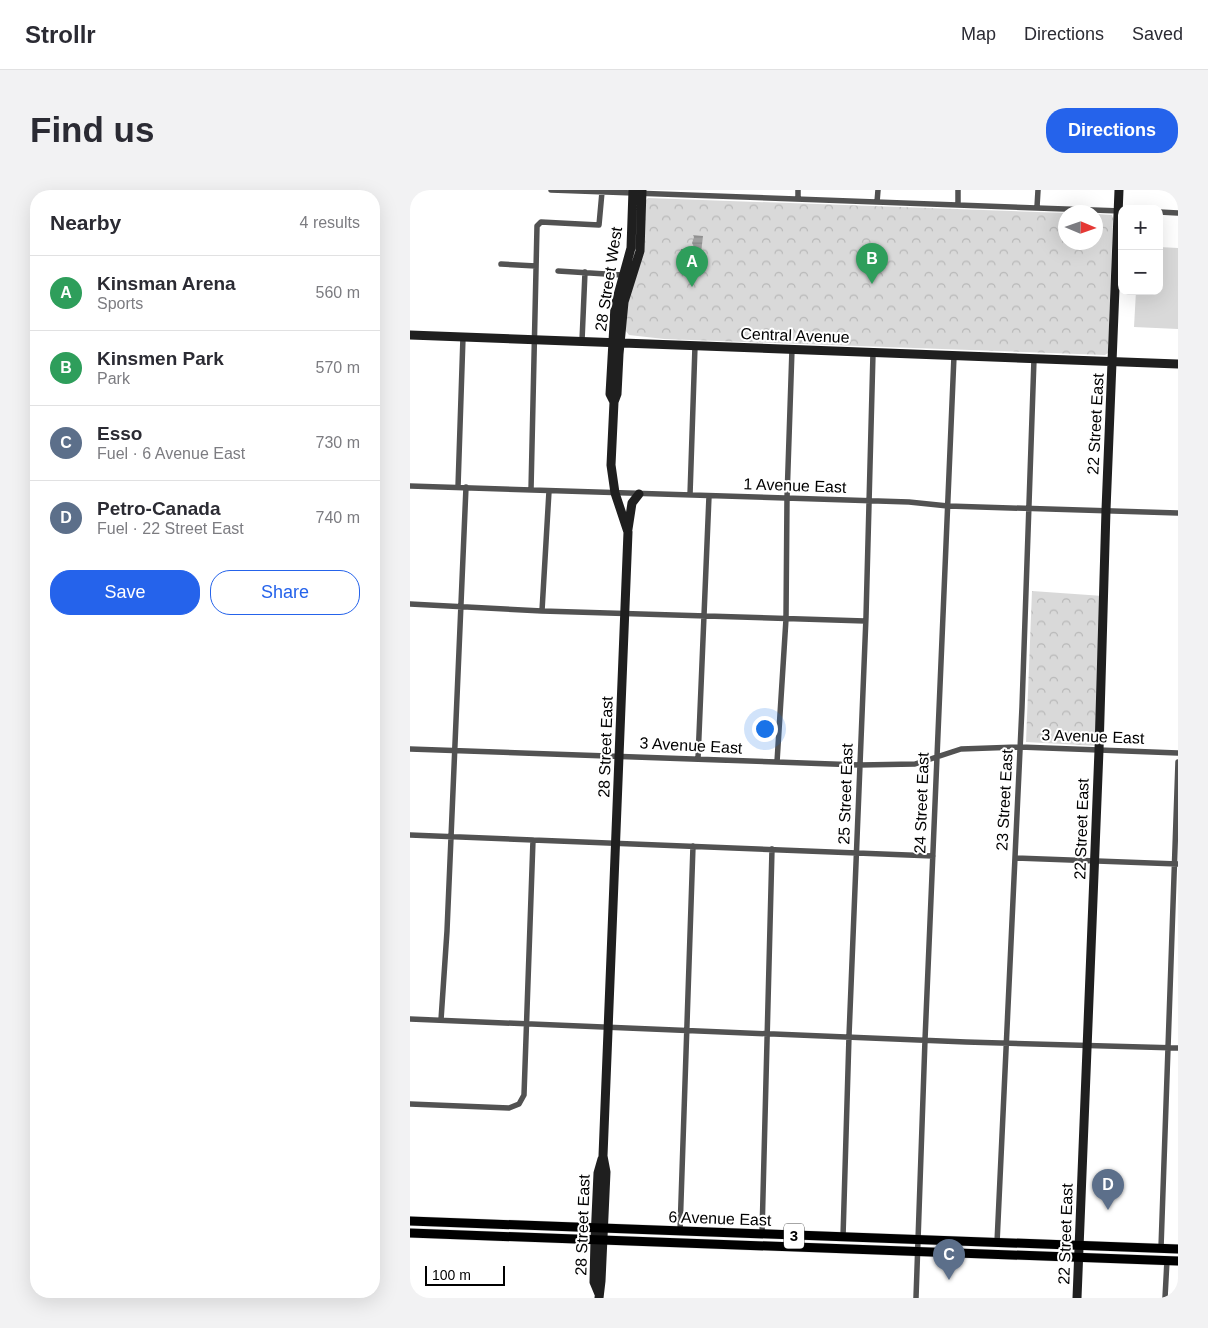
<!DOCTYPE html>
<html lang="en">
<head>
<meta charset="utf-8">
<style>
  :root { --surface:#fff; --page:#f2f2f3; --text:#2b2b33; --muted:#7c7c81; --line:#e1e1e2; --accent:#2563eb }
  body { margin:0; font-family:Arial,sans-serif; background:var(--page); color:var(--text) }
  .controls { position:absolute; right:15px; top:15px; display:grid; overflow:hidden; border-radius:10px; box-shadow:0 5px 20px #0002 }
  .controls button { width:45px; height:45px; display:grid; place-items:center; padding:0; border:0; border-bottom:1px solid var(--line); background:var(--surface); color:var(--text); font:25px sans-serif }
  .compass { position:absolute; left:648px; top:15px; width:45px; height:45px; border-radius:50%; background:var(--surface); box-shadow:0 5px 20px #0002; rotate:92deg }
  .scale { position:absolute; left:15px; bottom:12px; width:80px; box-sizing:border-box; padding-left:5px; border:2px solid #000; border-top:0; font-size:14px; line-height:18px; white-space:nowrap; color:#000; -webkit-text-stroke:4px #fff; paint-order:stroke }
  .you { position:absolute; left:354px; top:538px; width:18px; height:18px; margin:-12px; border:4px solid #fff; border-radius:50%; background:#1a73e8; box-shadow:0 0 0 8px #1a73e833 }
  .badge { display:grid; place-items:center; width:32px; height:32px; border-radius:50%; background:var(--accent); color:#fff; font-size:16px; font-weight:700 }
  .pin { position:absolute; translate:-50% -41px; filter:drop-shadow(0 1px 2px #0008) }
  .pin::after { content:''; position:absolute; top:26px; width:18px; height:15px; background:inherit; clip-path:polygon(0 0,100% 0,50% 100%) }
  .list { margin:0; padding:0; list-style:none }
  h2 { display:flex; justify-content:space-between; align-items:center; height:65px; margin:0; padding:0 20px; font-size:21px }
  h2 small { font-size:16px; font-weight:400; color:var(--muted) }
  .list li { display:grid; grid-template-columns:32px 1fr auto; gap:15px; align-items:center; box-sizing:border-box; height:75px; padding:0 20px; border-top:1px solid var(--line) }
  .list b { display:block; font-size:19px; white-space:nowrap }
  .list p { margin:0; font-size:16px; white-space:nowrap; color:var(--muted) }
  .list em { font-size:16px; font-style:normal; color:var(--muted) }
  .actions { display:flex; gap:10px; padding:15px 20px }
  .actions a { flex:1; padding:11px 0; border:1px solid var(--accent); border-radius:20px; text-align:center; font-size:18px; color:var(--accent) }
  .actions .main { background:var(--accent); color:#fff }
  .map { position:relative; flex:none; width:768px; height:1108px; overflow:hidden; border-radius:20px }
  header { display:flex; align-items:center; gap:30px; box-sizing:border-box; height:70px; padding:0 25px; background:var(--surface); border-bottom:1px solid var(--line) }
  header strong { font-size:24px }
  nav { display:flex; gap:28px; margin-inline-start:auto; font-size:18px }
  .intro { display:flex; align-items:center; justify-content:space-between; box-sizing:border-box; height:120px; padding:0 30px }
  h1 { margin:0; font-size:35px }
  .button { padding:12px 22px; border-radius:20px; background:var(--accent); color:#fff; font-size:18px; font-weight:700 }
  main { display:flex; gap:30px; padding:0 30px }
  aside { flex:1; background:var(--surface); border-radius:20px; box-shadow:0 5px 20px #0002 }
  .map>svg:first-child { display:block }
  .grass { fill:#d9d9d9 }
  .park { fill:url(#park-crowns) }
  .water { fill:url(#water-rules) }
  .lines { fill:none; stroke-linecap:round; stroke-linejoin:round }
  .primary-casing { stroke:#dbdbdb; stroke-width:10 }
  .street { stroke:#525252; stroke-width:5.5 }
  .secondary { stroke:#1f1f1f; stroke-width:9 }
  .primary { stroke:#000; stroke-width:9 }
  .labels { text-anchor:middle; stroke-width:4; stroke-linejoin:round; paint-order:stroke }
  .shield { fill:#fff; stroke:#4c4c4c; stroke-width:1 }
  .shield-label { font-size:15px; font-weight:bold; fill:#000 }
  .street-label { font-size:16px; fill:#000; stroke:#fff }
</style>
</head>
<body>
<header>
<strong>Strollr</strong>
<nav><a>Map</a><a>Directions</a><a>Saved</a></nav>
</header>
<div class="intro"><h1>Find us</h1><a class="button">Directions</a></div>
<main>
<aside>
<h2>Nearby<small>4 results</small></h2>
<ul class="list">
<li><span class="badge" style="background:#2e9e5b">A</span><div><b>Kinsman Arena</b><p>Sports</p></div><em>560 m</em></li>
<li><span class="badge" style="background:#2e9e5b">B</span><div><b>Kinsmen Park</b><p>Park</p></div><em>570 m</em></li>
<li><span class="badge" style="background:#5c6f8a">C</span><div><b>Esso</b><p>Fuel · 6 Avenue East</p></div><em>730 m</em></li>
<li><span class="badge" style="background:#5c6f8a">D</span><div><b>Petro-Canada</b><p>Fuel · 22 Street East</p></div><em>740 m</em></li>
</ul>
<div class="actions"><a class="main">Save</a><a>Share</a></div>
</aside>
<div class="map">
<svg width="768" height="1108" viewBox="0 0 768 1108">
  <defs>
    <pattern id="park-crowns" width="20" height="18" patternUnits="userSpaceOnUse" patternTransform="scale(1.25)"><rect width="20" height="18" fill="#d9d9d9"/><path d="M2 6a3 3 0 1 1 6 0M12 15a3 3 0 1 1 6 0" fill="none" stroke="#b8b8b8"/></pattern>
    <pattern id="water-rules" width="6" height="5" patternUnits="userSpaceOnUse" patternTransform="scale(1.25)"><rect width="6" height="5" fill="#a0a0a0"/><path d="M0 2.5h6" fill="none" stroke="#888"/></pattern>
  </defs>
  <rect width="100%" height="100%" fill="#fff"/>
  <path class="grass" d="M749 57 768 58V139L724 137 726 101H749Z"/>
  <path class="park" d="M238 8 655 23 656 52H686V24L702 25 703 28 698 163 695 165 254 149 219 145 215 140 216 119 235 11Z
    M622 401 693 406 688 556 616 552Z"/>
  <path class="water" d="M283 45 293 46 290 72 270 71 271 59H285L282 53 284 47Z"/>
  <g class="lines">
    <g class="primary-casing">
      <path id="primary" d="M0 1031 768 1059
        M0 1043 768 1071"/>
    </g>
    <path class="street" d="M141 0 711 21
      M388 9V0
      M467 12 468 0
      M548 14V0
      M627 17 628 0
      M749 22 768 23
      M91 74 126 76
      M148 81 212 85
      M172 151 175 82
      M0 296 499 312 538 316 768 323
      M48 297 53 147
      M121 300 127 36 131 32 189 35 192 2
      M280 305 285 156
      M0 414 132 421 455 431
      M132 421 139 301
      M0 559 450 575 505 574 551 559 610 557 768 563
      M288 569 299 306
      M367 572 376 429 377 308 382 159
      M0 645 523 666
      M605 668 768 674
      M0 829 556 852 768 858
      M31 830 37 741 56 297
      M0 914 99 918 109 914 114 905 123 650
      M270 1041 283 656
      M352 1044 362 659
      M433 1047 439 846 456 427 463 163
      M587 1053 612 517 624 169
      M751 1058 768 572
      M506 1108 515 850 544 166
      M755 1108 757 1070"/>
    <path class="secondary" d="M0 145 768 174
      M204 212 200 204 205 116 221 58 223 0
      M218 339 222 313 229 304
      M189 1104 184 1092 185 1049 188 983 192 969
      M189 1108 191 1091 196 982 193 966 218 342 205 303 201 275 204 212 207 204 209 164 214 112 230 61 232 0
      M667 1108 689 560 696 320 709 0"/>
    <use href="#primary" class="primary"/>
  </g>
  <g class="labels">
    <rect class="shield" x="374" y="1033.5" width="20" height="25" rx="4"/>
    <g class="shield-label">
      <text x="384" y="1051">3</text>
    </g>
    <g class="street-label">
      <text transform="translate(198 89) rotate(-81)" y="6">28 Street West</text>
      <text transform="translate(385 145) rotate(2)" y="6">Central Avenue</text>
      <text transform="translate(685 234) rotate(-87)" y="6">22 Street East</text>
      <text transform="translate(385 295) rotate(2)" y="6">1 Avenue East</text>
      <text transform="translate(683 546) rotate(2)" y="6">3 Avenue East</text>
      <text transform="translate(281 555) rotate(3)" y="6">3 Avenue East</text>
      <text transform="translate(195 557) rotate(-88)" y="6">28 Street East</text>
      <text transform="translate(435 604) rotate(-88)" y="6">25 Street East</text>
      <text transform="translate(594 610) rotate(-87)" y="6">23 Street East</text>
      <text transform="translate(511 613) rotate(-88)" y="6">24 Street East</text>
      <text transform="translate(671 639) rotate(-88)" y="6">22 Street East</text>
      <text transform="translate(310 1028) rotate(2)" y="6">6 Avenue East</text>
      <text transform="translate(172 1035) rotate(-88)" y="6">28 Street East</text>
      <text transform="translate(655 1044) rotate(-88)" y="6">22 Street East</text>
    </g>
  </g>
</svg>
<div class="controls">
<button>+</button>
<button>−</button>
</div>
<svg class="compass" viewBox="-18 -18 36 36"><path d="M0-13l5 13h-10z" fill="#e53935"/><path d="M0 13l5-13h-10z" fill="#7c7c81"/></svg>
<div class="scale">100 m</div>
<div class="you"></div>
<div class="pin badge" style="left:282px;top:97px;background:#2e9e5b">A</div>
<div class="pin badge" style="left:462px;top:94px;background:#2e9e5b">B</div>
<div class="pin badge" style="left:539px;top:1090px;background:#5c6f8a">C</div>
<div class="pin badge" style="left:698px;top:1020px;background:#5c6f8a">D</div>
</div>
</main>
</body>
</html>
